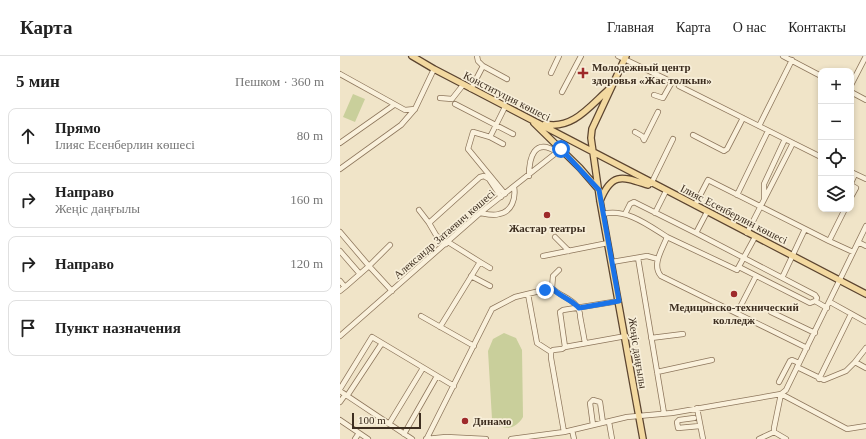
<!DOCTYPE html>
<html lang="ru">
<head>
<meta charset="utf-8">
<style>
  :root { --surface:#fff; --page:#f2f2f2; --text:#222; --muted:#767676; --line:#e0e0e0 }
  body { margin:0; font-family:"Times New Roman",serif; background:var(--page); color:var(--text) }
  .controls { position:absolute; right:12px; top:12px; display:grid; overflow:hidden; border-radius:8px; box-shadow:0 2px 6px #0003 }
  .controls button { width:36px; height:36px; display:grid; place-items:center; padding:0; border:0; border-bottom:1px solid var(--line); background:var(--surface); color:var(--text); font:20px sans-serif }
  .scale { position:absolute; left:12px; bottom:10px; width:69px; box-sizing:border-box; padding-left:4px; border:2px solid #3d2e20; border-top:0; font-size:11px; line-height:14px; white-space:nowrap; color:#3d2e20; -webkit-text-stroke:3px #f7eed8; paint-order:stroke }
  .stop { position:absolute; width:12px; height:12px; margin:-9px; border:3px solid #1a73e8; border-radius:50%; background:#fff }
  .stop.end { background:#1a73e8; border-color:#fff; box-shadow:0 1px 4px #0008 }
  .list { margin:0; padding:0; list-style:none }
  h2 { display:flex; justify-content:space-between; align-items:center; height:52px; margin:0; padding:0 16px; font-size:17px }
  h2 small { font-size:13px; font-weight:400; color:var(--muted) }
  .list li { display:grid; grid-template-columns:26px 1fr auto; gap:12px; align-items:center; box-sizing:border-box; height:56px; margin:0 8px 8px; padding:0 8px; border:1px solid var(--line); border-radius:8px }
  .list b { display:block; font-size:15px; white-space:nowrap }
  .list p { margin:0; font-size:13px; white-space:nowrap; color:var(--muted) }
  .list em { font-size:13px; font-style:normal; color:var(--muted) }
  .icon { flex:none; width:22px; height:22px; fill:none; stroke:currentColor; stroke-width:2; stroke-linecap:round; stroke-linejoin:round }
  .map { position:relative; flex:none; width:526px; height:383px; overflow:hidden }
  header { display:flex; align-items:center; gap:24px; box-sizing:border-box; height:56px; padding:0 20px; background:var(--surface); border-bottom:1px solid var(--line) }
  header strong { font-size:19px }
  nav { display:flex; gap:22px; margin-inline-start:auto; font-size:14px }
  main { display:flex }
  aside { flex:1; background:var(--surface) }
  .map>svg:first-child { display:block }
  .grass { fill:#c9cf9b }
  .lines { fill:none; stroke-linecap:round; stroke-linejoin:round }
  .minor-casing { stroke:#8d765c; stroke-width:6 }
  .major-casing { stroke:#5b4430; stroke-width:8 }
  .minor { stroke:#faf1dc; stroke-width:4.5 }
  .major { stroke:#f3d9a0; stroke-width:5.5 }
  .route { stroke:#1a73e8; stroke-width:5 }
  .poi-dot { fill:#9e2a2b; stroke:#f7eed8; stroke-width:1.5 }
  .labels { text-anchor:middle; stroke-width:3.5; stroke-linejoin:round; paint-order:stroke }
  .poi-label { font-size:11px; font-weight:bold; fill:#3d2e20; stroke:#f7eed8; text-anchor:start }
  .street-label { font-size:11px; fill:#3d2e20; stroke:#f7eed8 }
</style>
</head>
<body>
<header>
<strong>Карта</strong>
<nav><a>Главная</a><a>Карта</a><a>О нас</a><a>Контакты</a></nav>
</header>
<main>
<aside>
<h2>5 мин<small>Пешком · 360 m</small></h2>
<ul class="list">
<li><svg class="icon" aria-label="ahead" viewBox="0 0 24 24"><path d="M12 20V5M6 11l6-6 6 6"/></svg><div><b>Прямо</b><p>Ілияс Есенберлин көшесі</p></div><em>80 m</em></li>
<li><svg class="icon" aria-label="right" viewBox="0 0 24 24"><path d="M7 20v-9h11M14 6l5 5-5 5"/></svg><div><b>Направо</b><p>Жеңіс даңғылы</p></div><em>160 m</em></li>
<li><svg class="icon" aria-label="right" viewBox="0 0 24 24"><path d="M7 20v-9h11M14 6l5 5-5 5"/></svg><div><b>Направо</b></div><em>120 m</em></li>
<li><svg class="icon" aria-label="arrive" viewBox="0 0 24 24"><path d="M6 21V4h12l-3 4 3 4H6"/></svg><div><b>Пункт назначения</b></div></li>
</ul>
</aside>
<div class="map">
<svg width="526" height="383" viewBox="0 0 526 383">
  <rect width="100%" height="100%" fill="#f0e4c8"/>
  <path class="grass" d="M13 38 25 43 15 66 3 61Z
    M164 277 176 282 182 294 183 361C175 375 161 375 152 363L148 295 153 283Z"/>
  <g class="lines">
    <g class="minor-casing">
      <path id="minor" d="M278 0 332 26 323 42 314 39
        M443 0 481 20
        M143 10 167 23
        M211 17 219 0
        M0 18 65 54 75 53
        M511 29 526 0
        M339 30 481 101
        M131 33 143 10 138 5 137 0
        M222 36 241 0
        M511 36 526 44
        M100 42 112 43 123 29
        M115 48 173 78
        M419 70 452 4
        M295 76 302 80 304 84
        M353 79 384 95 387 93 403 62
        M150 81 133 76 128 93 165 138
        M304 84 318 56
        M0 87 54 49
        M163 88 150 81 165 51
        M0 113 61 69 75 53 94 13
        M511 116 526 123
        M189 120C189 102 194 81 217 96
        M511 127 515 118
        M311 128 333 83
        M511 129 516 132 511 141
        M397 139 428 75
        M424 143V128L445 83
        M355 149 368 124 489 185
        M505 153 489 185 513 196
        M79 154 89 167 140 121 144 120 149 123 161 141
        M367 156 356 177 475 239 477 242 475 245 487 252
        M140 157C146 158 153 160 159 158 172 156 176 142 174 131
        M315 157 326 135
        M263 158C286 152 308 169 327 181
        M285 158 290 148 294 146 356 177
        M89 167 96 179 106 188
        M0 176 29 210 50 189
        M407 177 453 87
        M215 181 229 195
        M415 181 397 214 327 181C323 192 311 209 321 220L467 292
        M518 186 526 190
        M0 195 20 218
        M203 200 268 187
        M298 202 324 357
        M140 206 150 212
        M272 206 307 200 318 203
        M399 211 470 247 475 245
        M219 214 213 220 212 232C222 242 237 243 240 258
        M131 220 150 230
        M442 222 465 173
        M0 225 5 231 29 210 52 235
        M0 235 5 231
        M188 238 197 287 211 296
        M490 246 526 266
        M431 256 475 277
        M397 257 416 220
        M81 260 134 290
        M240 260 245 287
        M100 271 140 206 108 186
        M0 280 140 157 221 93
        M311 282 343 278
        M225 291 286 280
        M515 306 526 292
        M457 311 484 324 506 315 515 306 526 312
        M317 316 372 304
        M479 323 511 258
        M439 326 450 305 452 304 459 307
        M0 333 32 281 114 330
        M0 335 72 383
        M7 340 42 287
        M0 346 5 339
        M357 352 363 383
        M354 362 339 364 337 366 338 372 360 370
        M0 364 28 383
        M269 366 272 383
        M49 368 83 312
        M253 369 250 347 253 344 260 346 263 367
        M232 374 234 383
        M224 376 211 302V296L213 294 222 293 225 291 220 256 223 254 279 245
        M64 378 97 320
        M87 382 152 253 175 241 212 232
        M15 383 19 377
        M86 383 106 381 146 383
        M171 383 224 376 287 361 332 357 441 338 446 334 526 170
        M419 383 434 376
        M446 383 434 376V372L441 338 507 373 526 370"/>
    </g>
    <g class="major-casing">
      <path id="major" d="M72 0 94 13 526 238
        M286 0 252 73 251 82 260 145 303 383
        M194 67 240 112 259 134
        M205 68C232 74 249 51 268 34
        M260 145C272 115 283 121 308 129"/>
    </g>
    <use href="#minor" class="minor"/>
    <use href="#major" class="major"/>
  </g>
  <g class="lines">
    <path class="route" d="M205 234 212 232C220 241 231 243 239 252L279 245 259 134 221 93"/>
  </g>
  <g class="poi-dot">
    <path d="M241 11h4v4h4v4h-4v4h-4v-4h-4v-4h4z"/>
    <circle cx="207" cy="159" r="4"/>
    <circle cx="394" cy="238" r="4"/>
    <circle cx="125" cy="365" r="4"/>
  </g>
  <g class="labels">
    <g class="poi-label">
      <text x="252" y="15">Молодежный центр<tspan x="252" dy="13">здоровья «Жас толкын»</tspan></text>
      <text x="207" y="176" text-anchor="middle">Жастар театры</text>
      <text x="394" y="255" text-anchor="middle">Медицинско-технический<tspan x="394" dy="13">колледж</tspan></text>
      <text x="133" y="369">Динамо</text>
    </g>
    <g class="street-label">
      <text transform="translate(167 40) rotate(27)" y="4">Конституция көшесі</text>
      <text transform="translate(394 158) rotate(27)" y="4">Ілияс Есенберлин көшесі</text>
      <text transform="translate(104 178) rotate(-41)" y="4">Александр Затаевич көшесі</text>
      <text transform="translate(298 297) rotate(81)" y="4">Жеңіс даңғылы</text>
    </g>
  </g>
</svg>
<div class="controls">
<button>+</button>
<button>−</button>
<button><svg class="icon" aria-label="locate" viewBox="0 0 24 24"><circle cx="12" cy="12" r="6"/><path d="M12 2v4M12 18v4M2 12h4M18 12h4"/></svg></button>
<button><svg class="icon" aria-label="layers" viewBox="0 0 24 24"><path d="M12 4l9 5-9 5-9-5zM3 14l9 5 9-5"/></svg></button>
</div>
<div class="scale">100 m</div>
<div class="stop" style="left:221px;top:93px"></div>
<div class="stop end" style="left:205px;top:234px"></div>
</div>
</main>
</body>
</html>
